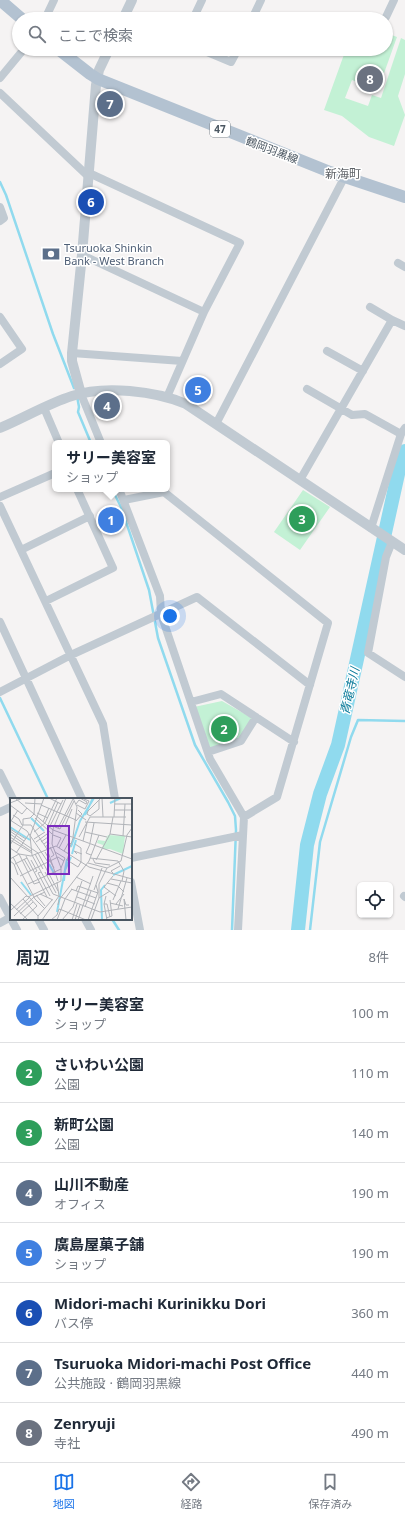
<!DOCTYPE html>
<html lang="ja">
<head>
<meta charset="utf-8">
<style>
  :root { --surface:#fff; --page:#f6f6f7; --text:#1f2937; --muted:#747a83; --line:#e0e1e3; --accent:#1a73e8 }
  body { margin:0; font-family:"Noto Sans","Noto Sans JP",sans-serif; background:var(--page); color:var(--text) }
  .controls { position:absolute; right:12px; bottom:12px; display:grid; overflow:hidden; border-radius:6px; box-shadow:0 1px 3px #0004 }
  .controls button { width:36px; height:36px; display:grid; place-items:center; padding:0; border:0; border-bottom:1px solid var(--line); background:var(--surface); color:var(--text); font:20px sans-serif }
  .you { position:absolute; left:170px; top:616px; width:14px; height:14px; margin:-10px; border:3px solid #fff; border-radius:50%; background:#1a73e8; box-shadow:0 0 0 6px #1a73e833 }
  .badge { display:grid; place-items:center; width:26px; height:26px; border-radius:50%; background:var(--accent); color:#fff; font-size:13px; font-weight:700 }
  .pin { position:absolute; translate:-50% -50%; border:2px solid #fff; box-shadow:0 1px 4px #0006 }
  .popup { position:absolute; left:52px; top:440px; width:118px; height:52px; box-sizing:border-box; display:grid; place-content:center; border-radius:6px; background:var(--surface); filter:drop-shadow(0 1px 3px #0005); font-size:13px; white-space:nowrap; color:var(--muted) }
  .popup b { font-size:15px; color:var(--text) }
  .popup::after { content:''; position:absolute; left:50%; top:100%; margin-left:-8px; border:8px solid transparent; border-top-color:var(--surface) }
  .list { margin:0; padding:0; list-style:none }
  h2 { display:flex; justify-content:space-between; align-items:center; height:52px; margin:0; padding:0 16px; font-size:17px }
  h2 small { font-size:13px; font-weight:400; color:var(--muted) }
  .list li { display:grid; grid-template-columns:26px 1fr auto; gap:12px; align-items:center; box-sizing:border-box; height:60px; padding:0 16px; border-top:1px solid var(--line) }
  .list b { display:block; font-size:15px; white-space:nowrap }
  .list p { margin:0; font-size:13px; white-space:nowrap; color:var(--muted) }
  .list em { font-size:13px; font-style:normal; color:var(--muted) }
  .icon { flex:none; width:22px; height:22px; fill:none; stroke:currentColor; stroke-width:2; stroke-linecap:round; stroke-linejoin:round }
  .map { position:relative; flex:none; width:405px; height:930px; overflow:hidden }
  .search { position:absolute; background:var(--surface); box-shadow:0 1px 3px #0004; left:12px; right:12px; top:12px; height:44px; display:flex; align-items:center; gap:10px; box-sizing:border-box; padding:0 14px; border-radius:22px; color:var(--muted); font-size:15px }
  .sheet { height:532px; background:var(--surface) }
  nav { display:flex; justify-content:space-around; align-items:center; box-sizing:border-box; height:56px; border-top:1px solid var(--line); background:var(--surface); font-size:11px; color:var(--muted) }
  nav a { display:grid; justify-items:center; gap:2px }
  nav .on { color:var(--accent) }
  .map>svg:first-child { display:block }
  .green { fill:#c3f1d5 }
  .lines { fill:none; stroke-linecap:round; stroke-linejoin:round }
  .stream { stroke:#90daee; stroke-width:2.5 }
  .river { stroke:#90daee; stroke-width:14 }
  .minor { stroke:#c1cad2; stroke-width:8 }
  .tertiary { stroke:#c1cad2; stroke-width:10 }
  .primary { stroke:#b3c2d1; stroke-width:12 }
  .labels { text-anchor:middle; stroke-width:3; stroke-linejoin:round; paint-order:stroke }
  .shield { fill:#fff; stroke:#808990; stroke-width:1 }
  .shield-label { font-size:10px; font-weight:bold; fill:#4a5661 }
  .street-label { font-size:11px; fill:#4a5661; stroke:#fff }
  .service-label { font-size:11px; fill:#4e5e75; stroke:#fff; text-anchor:start }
  .neighbourhood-label { font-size:12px; fill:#5f6368; stroke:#fff }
  .water-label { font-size:12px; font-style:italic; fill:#0c7c9b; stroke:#fff }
  .inset-river { fill:none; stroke:#90daee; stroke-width:2 }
  .inset-road { fill:none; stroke:#b1b4b9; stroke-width:1 }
  .view { fill:#7b2cbf; fill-opacity:0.15; stroke:#7b2cbf; stroke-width:2 }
  .inset-edge { fill:none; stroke:#4a5661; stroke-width:2 }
</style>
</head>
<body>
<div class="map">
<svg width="405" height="930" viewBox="0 0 405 930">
  <rect width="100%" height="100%" fill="#f5f3f3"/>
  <path class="green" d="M386 33 397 37 378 90 352 80 345 98 368 106 372 95 381 98 401 38 405 40V74L398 96 405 115 394 146 369 137 342 116 324 110 346 49H386Z
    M303 490 330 507 300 550 274 532Z
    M222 701 252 718 239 739 210 748 194 707Z"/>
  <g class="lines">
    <path class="stream" d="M0 182 6 195 53 334 74 388
      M77 396 79 407 78 412 91 443
      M112 489 121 507 149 590 158 638 195 745 228 802 235 816 236 830 232 930
      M0 698 48 799
      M112 919 119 930
      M310 930 320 842 351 737 358 720 405 721"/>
    <path class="river" d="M298 930 307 845 320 794 338 745 400 465 405 451"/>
    <path class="minor" d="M125 15 135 19
      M386 17 394 0
      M45 19 54 0
      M193 19 202 0
      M252 19 261 0
      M200 49 231 62 238 49
      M0 78 24 49
      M0 93 89 177
      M89 173 240 243 204 312 167 397
      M0 207 4 218 0 221
      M82 255 204 312
      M398 263 405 267
      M370 307 392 320
      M0 317 22 349 0 364
      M327 351 363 371
      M72 353 182 361
      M307 389 352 415 365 414 401 434
      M81 394 101 443
      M44 408 59 443
      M216 424 344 178
      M300 480 392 320 405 326
      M119 489 160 596 161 614 210 759 244 817 238 930
      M0 497 55 473
      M124 500 164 492 328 623 277 797 244 817
      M0 506 103 724 115 799
      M371 528 401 434 405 428
      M392 542 386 557 368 653 405 677
      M21 550 90 516
      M46 601 113 568 77 489
      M0 622 82 799
      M0 692 71 655 197 597 310 685
      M191 702 221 694 294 742
      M208 752 241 741 256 717
      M0 773 13 799
      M0 812 11 807
      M131 858 243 835
      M131 882 140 930
      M404 896 405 897
      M0 898 11 919
      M11 919 17 930
      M38 919 44 930
      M85 919 91 930
      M0 923 11 917"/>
    <path class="tertiary" d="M123 19 132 0
      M81 394 72 361V353L82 255 96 85 99 70 109 49
      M0 428C24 418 47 404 72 396 104 385 156 391 186 404L405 550"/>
    <path class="primary" d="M0 0 22 19
      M58 49 90 74 98 79 330 172 405 197"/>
  </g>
  <defs>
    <g id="bank-bare" transform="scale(1.38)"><path d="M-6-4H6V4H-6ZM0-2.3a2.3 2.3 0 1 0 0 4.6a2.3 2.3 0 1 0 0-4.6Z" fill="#5c6f8a" stroke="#fff" stroke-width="2.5" paint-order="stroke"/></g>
  </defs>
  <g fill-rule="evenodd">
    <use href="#bank-bare" x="51" y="254"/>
  </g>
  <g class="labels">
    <rect class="shield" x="210" y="121" width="20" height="16" rx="3"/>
    <g class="shield-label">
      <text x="220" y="133">47</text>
    </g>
    <g class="street-label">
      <text transform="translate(272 150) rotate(21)" y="4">鶴岡羽黒線</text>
    </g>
    <g class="service-label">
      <text x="64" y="252">Tsuruoka Shinkin<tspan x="64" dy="13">Bank - West Branch</tspan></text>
    </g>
    <g class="neighbourhood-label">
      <text x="343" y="178">新海町</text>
    </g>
    <g class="water-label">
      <text transform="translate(350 691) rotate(-77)" y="4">青竜寺川</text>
    </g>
  </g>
  <g transform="translate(10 798)">
    <rect width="122" height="122" fill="#f5f3f3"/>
    <path d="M98 37 115 38 113 56 100 51H92L93 47 87 45 88 42 95 43Z" fill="#c3f1d5"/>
    <path class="inset-river" d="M100 5 111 0M75 17 83 0M21 20 34 33M0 29 20 42M61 49 70 23 84 0M62 56 66 42M39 66 45 77M103 77 122 68M54 83 55 72 61 59M11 84 21 97M47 114 57 61M92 122 91 92 95 87"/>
    <path class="inset-road" d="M5 0 43 32 122 61M34 0 20 38 22 57 43 96 90 114 122 109M39 0 51 6M92 0 93 19M0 5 13 0M15 5 32 6M66 6 69 2 76 6 77 4 70 0M105 6H122M0 7 12 16 17 10M31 7 66 22M67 7 75 11 79 3 74 1M104 12H122M27 15 38 20M66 15 76 22M3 17 9 21 12 27H21M80 18 77 16 78 13 91 0M80 18 89 11V2M104 19 105 0M25 20 42 36M0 22 17 33 38 64M1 23 8 12M66 23 72 16 68 12M33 24 39 10M75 24 122 27M21 27 37 51 48 83M38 27 48 4M55 28 62 11M45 29 50 31 64 3M48 30 63 1M0 31 16 41M38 32 53 2M0 33 14 43M24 34 35 25 47 0M75 34 97 39M0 36 28 55 48 93M100 36 122 39M43 37 51 40 47 48M113 38 115 6M0 39 21 53M63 39 67 9 63 0M69 39 80 19H116M24 41 35 34M0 42 22 55M73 43 77 25M26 44 37 36 38 39 31 44M80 45 84 25M34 46 38 43 39 46 35 49M65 46 71 50V64M80 46 76 55 81 57M0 47 13 27V21L20 20 24 16 25 0M40 49 44 57 41 59M0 50 9 56 24 86 30 84M49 50 56 37M54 53 59 44 61 46M35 54 44 70M6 55 19 36M58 55 63 40M25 56 33 71M59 56 57 62 68 69 71 64M67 56 64 53 72 56M16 58 37 99M3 59 25 101 34 110M80 60 108 63 114 73 112 83M0 61 9 56 21 58 46 48 79 69 122 81M14 61 21 73M83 61 85 65 100 67M21 62 27 73 25 74M86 62 100 36 103 19M0 63 4 66 8 77M78 65 97 70M5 66 17 60M51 70 42 46 43 31 56 0M31 74 28 75 40 98M35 74 46 95M103 75 101 73 110 68M10 78 48 59 54 63M103 78 94 89 106 98M0 79 18 99 51 83V70L55 60 45 54M66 79 81 86M101 81 122 85M97 85 108 88 114 94M18 86 51 71M61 91 86 100M84 92 92 70M66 93 68 88 88 95M30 96 43 102M26 97 35 108M96 98 94 106 97 122M67 99 85 106M89 100 100 93M13 101 28 118M103 102 111 83M0 105 18 122M100 105 113 108M94 106H97L100 119M106 106 114 96M48 107 49 102 79 63 89 37M75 109 81 93M108 111 117 80M6 112 19 100M52 112 76 122M0 113 16 98 19 99 27 108 12 122M10 116 23 104M4 118 24 99 35 94M96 120 102 118 100 102M28 122V118L42 102M32 122 49 98 47 84M41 122 47 117 49 111 52 112M47 122 55 101 62 91M52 122 63 109 72 83M62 122 67 106M65 122 70 107M68 122 83 78M78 122 88 94 86 87M81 122 89 100V86L97 70 111 63 117 37 122 30M116 122 114 101 116 107H119"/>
    <path class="view" d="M38 28H59V76H38Z"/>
    <rect width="122" height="122" class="inset-edge"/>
  </g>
</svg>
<div class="controls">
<button><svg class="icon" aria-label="locate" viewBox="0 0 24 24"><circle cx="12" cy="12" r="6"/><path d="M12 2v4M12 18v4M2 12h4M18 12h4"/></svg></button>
</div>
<div class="you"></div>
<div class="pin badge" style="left:111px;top:520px;background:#3f7fe0">1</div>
<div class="popup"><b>サリー美容室</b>ショップ</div>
<div class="pin badge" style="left:224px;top:729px;background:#2e9e5b">2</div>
<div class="pin badge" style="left:302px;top:519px;background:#2e9e5b">3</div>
<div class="pin badge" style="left:107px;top:406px;background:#5c6f8a">4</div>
<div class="pin badge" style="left:198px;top:390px;background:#3f7fe0">5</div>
<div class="pin badge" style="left:91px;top:202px;background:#1a4fb4">6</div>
<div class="pin badge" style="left:110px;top:104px;background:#5c6f8a">7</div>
<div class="pin badge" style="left:370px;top:79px;background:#6b7280">8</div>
<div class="search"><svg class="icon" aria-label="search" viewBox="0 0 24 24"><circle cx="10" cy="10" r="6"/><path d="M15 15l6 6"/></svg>ここで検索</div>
</div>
<section class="sheet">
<h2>周辺<small>8件</small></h2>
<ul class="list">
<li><span class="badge" style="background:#3f7fe0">1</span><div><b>サリー美容室</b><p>ショップ</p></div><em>100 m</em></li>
<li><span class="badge" style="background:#2e9e5b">2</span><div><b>さいわい公園</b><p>公園</p></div><em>110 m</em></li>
<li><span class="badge" style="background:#2e9e5b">3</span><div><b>新町公園</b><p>公園</p></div><em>140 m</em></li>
<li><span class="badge" style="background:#5c6f8a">4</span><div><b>山川不動産</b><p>オフィス</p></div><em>190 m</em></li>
<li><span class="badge" style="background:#3f7fe0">5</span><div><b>廣島屋菓子舗</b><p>ショップ</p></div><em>190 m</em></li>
<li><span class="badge" style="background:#1a4fb4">6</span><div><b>Midori-machi Kurinikku Dori</b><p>バス停</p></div><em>360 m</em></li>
<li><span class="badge" style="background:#5c6f8a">7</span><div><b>Tsuruoka Midori-machi Post Office</b><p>公共施設 · 鶴岡羽黒線</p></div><em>440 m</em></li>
<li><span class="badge" style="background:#6b7280">8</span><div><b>Zenryuji</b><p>寺社</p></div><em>490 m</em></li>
</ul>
</section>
<nav>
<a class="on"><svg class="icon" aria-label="map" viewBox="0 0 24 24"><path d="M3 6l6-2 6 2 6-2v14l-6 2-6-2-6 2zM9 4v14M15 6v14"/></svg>地図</a>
<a><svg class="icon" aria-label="directions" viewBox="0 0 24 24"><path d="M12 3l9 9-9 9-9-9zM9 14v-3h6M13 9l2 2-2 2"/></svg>経路</a>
<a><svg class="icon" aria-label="saved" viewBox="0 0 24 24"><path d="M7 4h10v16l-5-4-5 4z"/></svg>保存済み</a>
</nav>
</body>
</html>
